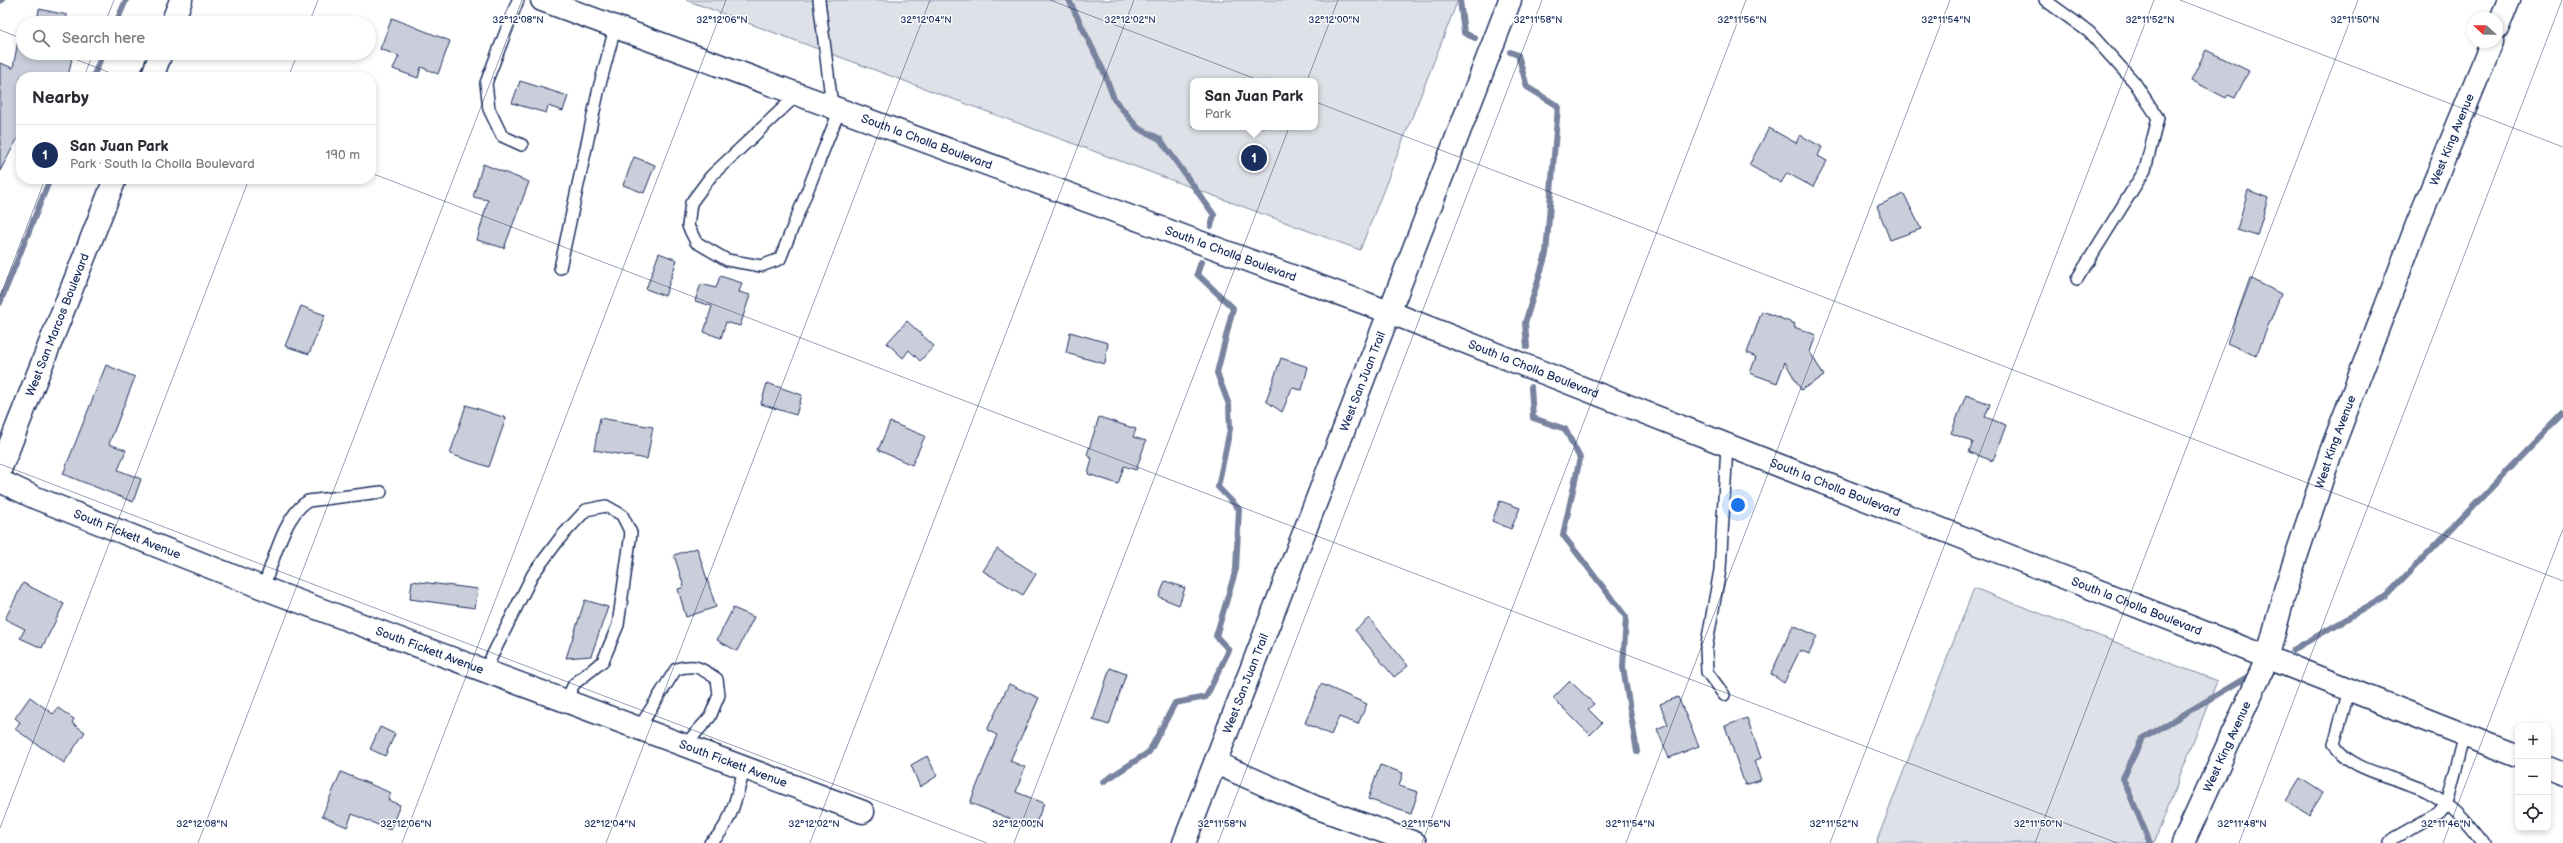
<!DOCTYPE html>
<html lang="en">
<head>
<meta charset="utf-8">
<style>
  :root { --surface:#fff; --page:#f7f7f7; --text:#2b2b33; --muted:#7c7c81; --line:#e1e1e2; --accent:#1b2f5e }
  body { margin:0; font-family:"Balsamiq Sans",sans-serif; background:var(--page); color:var(--text) }
  .controls { position:absolute; right:12px; bottom:12px; display:grid; overflow:hidden; border-radius:8px; box-shadow:0 2px 6px #0003 }
  .controls button { width:36px; height:36px; display:grid; place-items:center; padding:0; border:0; border-bottom:1px solid var(--line); background:var(--surface); color:var(--text); font:20px sans-serif }
  .compass { position:absolute; left:2467px; top:12px; width:36px; height:36px; border-radius:50%; background:var(--surface); box-shadow:0 2px 6px #0003; rotate:291deg }
  .you { position:absolute; left:1738px; top:505px; width:14px; height:14px; margin:-10px; border:3px solid #fff; border-radius:50%; background:#1a73e8; box-shadow:0 0 0 6px #1a73e833 }
  .badge { display:grid; place-items:center; width:26px; height:26px; border-radius:50%; background:var(--accent); color:#fff; font-size:13px; font-weight:700 }
  .pin { position:absolute; translate:-50% -50%; border:2px solid #fff; box-shadow:0 1px 4px #0006 }
  .popup { position:absolute; left:1190px; top:78px; width:128px; height:52px; box-sizing:border-box; display:grid; place-content:center; border-radius:8px; background:var(--surface); filter:drop-shadow(0 1px 3px #0005); font-size:13px; white-space:nowrap; color:var(--muted) }
  .popup b { font-size:15px; color:var(--text) }
  .popup::after { content:''; position:absolute; left:50%; top:100%; margin-left:-8px; border:8px solid transparent; border-top-color:var(--surface) }
  .list { margin:0; padding:0; list-style:none }
  h2 { display:flex; justify-content:space-between; align-items:center; height:52px; margin:0; padding:0 16px; font-size:17px }
  h2 small { font-size:13px; font-weight:400; color:var(--muted) }
  .list li { display:grid; grid-template-columns:26px 1fr auto; gap:12px; align-items:center; box-sizing:border-box; height:60px; padding:0 16px; border-top:1px solid var(--line) }
  .list b { display:block; font-size:15px; white-space:nowrap }
  .list p { margin:0; font-size:13px; white-space:nowrap; color:var(--muted) }
  .list em { font-size:13px; font-style:normal; color:var(--muted) }
  .icon { flex:none; width:22px; height:22px; fill:none; stroke:currentColor; stroke-width:2; stroke-linecap:round; stroke-linejoin:round }
  .map { position:relative; flex:none; width:2563px; height:843px; overflow:hidden }
  .search { position:absolute; background:var(--surface); box-shadow:0 2px 6px #0003; left:16px; top:16px; width:360px; height:44px; display:flex; align-items:center; gap:10px; box-sizing:border-box; padding:0 14px; border-radius:22px; color:var(--muted); font-size:15px }
  .panel { position:absolute; background:var(--surface); box-shadow:0 2px 6px #0003; left:16px; top:72px; width:360px; height:112px; border-radius:16px }
  .map>svg:first-child { display:block }
  .green { fill:#dee1e7; stroke:#7c88a2; fill-rule:evenodd }
  .lines { fill:none; stroke-linecap:round; stroke-linejoin:round }
  .stream { stroke:#77839f; stroke-width:6 }
  .building { fill:#caceda; stroke:#1b2f5e }
  .lane-casing { stroke:#1b2f5e; stroke-width:14 }
  .street-casing { stroke:#1b2f5e; stroke-width:25 }
  .secondary-casing { stroke:#1b2f5e; stroke-width:25 }
  .lane { stroke:#fff; stroke-width:11 }
  .street { stroke:#fff; stroke-width:22 }
  .secondary { stroke:#fff; stroke-width:22 }
  .ticks { fill:none; stroke:#1b2f5e; stroke-width:1; stroke-opacity:0.45 }
  .labels { text-anchor:middle; stroke-width:3; stroke-linejoin:round; paint-order:stroke }
  .street-label { font-size:12px; fill:#1b2f5e; stroke:#fff }
  .ticks-label { font-size:10px; text-anchor:middle; fill:#1b2f5e; stroke:#fff; stroke-width:3; stroke-linejoin:round; paint-order:stroke }
</style>
</head>
<body>
<div class="map">
<svg width="2563" height="843" viewBox="0 0 2563 843">
  <rect width="100%" height="100%" fill="#fff"/>
  <filter id="ink" filterUnits="userSpaceOnUse"><feTurbulence type="fractalNoise" baseFrequency=".025" numOctaves="2"/><feDisplacementMap in="SourceGraphic" scale="8" xChannelSelector="R" yChannelSelector="G"/><feConvolveMatrix kernelMatrix="1 2 1 2 8 2 1 2 1" color-interpolation-filters="sRGB"/></filter>
  <g filter="url(#ink)">
    <path class="green" d="M686 0H1458L1360 250ZM1193 81H1315V127H1193Z
      M1974 588 2217 681 2154 843H1876Z"/>
    <g class="lines">
      <path class="stream" d="M1069 0 1104 72 1114 99 1138 128 1160 139 1214 215 1211 226
        M1460 0 1464 33 1475 38
        M0 1 2 0
        M116 23 126 0
        M1510 52 1518 55 1527 87 1558 106 1546 254 1525 323 1527 347
        M93 77 103 53
        M0 303 50 179
        M1531 387 1533 418 1565 429 1580 458 1563 535 1626 617 1623 667 1637 752
        M2293 650 2386 596 2563 414
        M1103 782 1149 752 1175 703 1206 697 1229 650 1216 636 1236 569 1239 509 1218 487 1230 429 1229 405 1217 373 1233 308 1197 274 1201 262
        M2150 843 2123 778 2142 739 2252 674"/>
    </g>
    <path class="building" d="M39 9 67 15 66 23H37Z
      M392 18 450 41 438 74 421 67 418 78 393 69 399 56 380 49Z
      M19 35 23 36V53H73L68 77H21V132L0 171V63L13 68Z
      M2206 50 2249 71 2235 98 2228 95 2226 98 2191 80Z
      M520 81 568 96 563 111 548 106 546 113 512 103Z
      M1769 128 1796 143 1800 135 1822 147 1818 156 1827 161 1813 187 1787 173 1781 183 1749 165Z
      M634 157 655 165 644 193 623 185Z
      M483 164 529 182 504 248 477 240 488 200 473 197Z
      M2248 190 2268 198 2257 236 2237 230Z
      M1904 194 1921 229 1890 240 1877 206Z
      M659 253 677 260 665 296 646 289Z
      M720 276 742 283 739 292 750 295 740 326 726 322 721 338 704 332 712 306 695 301 701 284 716 288Z
      M2250 278 2281 294 2256 356 2227 343Z
      M301 306 325 315 309 354 285 346Z
      M1762 311 1795 324 1794 327 1816 335 1810 352 1824 376 1801 390 1785 362 1777 383 1750 373 1756 357 1747 353Z
      M907 321 934 346 920 361 909 350 903 358 887 343Z
      M1070 332 1108 343 1105 364 1066 353Z
      M1281 358 1308 367 1302 390 1292 388 1282 412 1266 401Z
      M106 365 135 377 109 444 126 450 118 470 141 479 133 502 63 474Z
      M767 383 802 395 796 415 761 404Z
      M1966 395 1990 404 1985 417 2006 425 1993 461 1969 452 1973 442 1951 433Z
      M466 405 506 418 489 467 450 454Z
      M1099 417 1136 429 1133 437 1146 441 1136 470 1124 466 1118 484 1088 474 1092 459 1087 455Z
      M600 418 653 427 647 459 594 450Z
      M890 422 925 436 912 465 878 450Z
      M1500 501 1520 508 1511 529 1492 521Z
      M697 548 716 607 686 617 678 589 684 587 674 555Z
      M997 549 1036 574 1023 595 983 571Z
      M412 581 478 589 475 608 410 599Z
      M1165 581 1185 588 1179 605 1159 597Z
      M23 583 64 604 42 648 20 638 25 629 5 619Z
      M585 600 608 607 591 656 566 658Z
      M733 608 754 617 737 651 717 640Z
      M1369 618 1408 666 1394 677 1355 630Z
      M1793 625 1817 636 1809 654 1800 650 1784 683 1771 674Z
      M1110 668 1126 674 1109 725 1093 720Z
      M1570 681 1594 704 1588 709 1602 723 1590 735 1553 698Z
      M1009 684 1039 698 1010 761 1025 767 1016 792 1044 803 1034 828 970 803 997 735 987 730Z
      M1321 684 1367 704 1358 724 1339 717 1331 735 1305 723Z
      M30 697 53 714 58 708 74 719 72 723 85 732 64 763 15 729 20 722 15 718Z
      M1678 697 1699 746 1669 758 1657 729 1668 724 1660 704Z
      M1747 718 1761 758 1754 761 1761 780 1745 785 1725 726Z
      M380 727 395 734 385 756 370 749Z
      M927 756 937 776 920 787 911 765Z
      M1380 765 1403 773 1399 786 1418 792 1411 814 1368 799Z
      M341 772 391 793 388 800 400 805 390 830 352 814 347 827 322 816Z
      M2300 778 2323 793 2309 815 2286 801Z"/>
    <g class="lines">
      <g class="lane-casing">
        <path id="lane" d="M518 0 486 83 489 109 502 136 522 145
          M819 0 832 106
          M2045 0 2089 32 2135 83 2158 118 2145 170 2077 279
          M798 94 711 176 691 203 688 226 696 242 727 260 761 266 780 259 840 109
          M560 268 599 88 615 28
          M263 588C273 563 284 515 308 501L381 492
          M485 670 533 574 561 537 586 510 606 506 622 515 631 533 618 625 603 661 574 684 566 701
          M2349 690 2334 744C2349 772 2403 778 2430 793 2451 805 2469 823 2483 843
          M1724 695 1707 672 1706 649 1720 570 1727 446
          M639 728 676 669C697 664 699 667 717 679L719 695 710 717 685 745
          M710 843C732 827 737 792 745 767
          M2390 843 2394 838 2438 813 2447 803 2465 735"/>
      </g>
      <g class="street-casing">
        <g id="street">
          <path d="M172 23 181 0"/>
          <path d="M2497 29 2509 0"/>
          <path d="M152 77 161 53"/>
          <path id="s1" d="M0 470 115 179"/>
          <path id="s2" d="M0 481 36 498 263 588 863 812"/>
          <path d="M1216 763 1315 807 1415 843"/>
          <path id="s3" d="M2183 843 2267 659 2286 587 2333 446 2418 222 2492 42"/>
        </g>
      </g>
      <g class="secondary-casing">
        <g id="secondary">
          <path id="s4" d="M542 0 1389 312 2518 756"/>
          <path d="M2548 768 2563 774"/>
          <path id="s5" d="M1184 843 1510 0"/>
        </g>
      </g>
      <use href="#lane" class="lane"/>
      <use href="#street" class="street"/>
      <use href="#secondary" class="secondary"/>
    </g>
  </g>
  <path class="ticks" d="M1050 0 2563 581M2180 0 2563 147M105 23 114 0M309 23 318 0M0 30 23 39M59 53 121 77M84 77 93 53M288 77 298 53M371 173 2117 843M0 297 45 179M0 464 987 843M0 828 249 179M198 843 522 0M402 843 726 0M606 843 930 0M810 843 1134 0M1014 843 1338 0M1218 843 1542 0M1422 843 1746 0M1626 843 1950 0M1830 843 2154 0M2035 843 2358 0M2239 843 2562 0M2443 843 2563 529"/>
  <g class="labels">
    <g class="street-label">
      <text dy="4" stroke="none"><textPath href="#s3" startOffset="754">West King Avenue</textPath></text>
      <text dy="4" stroke="none"><textPath href="#s4" startOffset="410">South la Cholla Boulevard</textPath></text>
      <text dy="4" stroke="none"><textPath href="#s4" startOffset="734">South la Cholla Boulevard</textPath></text>
      <text dy="4" stroke="none"><textPath href="#s1" startOffset="156">West San Marcos Boulevard</textPath></text>
      <text dy="4" stroke="none"><textPath href="#s4" startOffset="1058">South la Cholla Boulevard</textPath></text>
      <text dy="4" stroke="none"><textPath href="#s5" startOffset="495">West San Juan Trail</textPath></text>
      <text dy="4" stroke="none"><textPath href="#s3" startOffset="430">West King Avenue</textPath></text>
      <text dy="4" stroke="none"><textPath href="#s4" startOffset="1382">South la Cholla Boulevard</textPath></text>
      <text dy="4" stroke="none"><textPath href="#s2" startOffset="138">South Fickett Avenue</textPath></text>
      <text dy="4" stroke="none"><textPath href="#s4" startOffset="1706">South la Cholla Boulevard</textPath></text>
      <text dy="4" stroke="none"><textPath href="#s2" startOffset="462">South Fickett Avenue</textPath></text>
      <text dy="4" stroke="none"><textPath href="#s5" startOffset="171">West San Juan Trail</textPath></text>
      <text dy="4" stroke="none"><textPath href="#s3" startOffset="106">West King Avenue</textPath></text>
      <text dy="4" stroke="none"><textPath href="#s2" startOffset="786">South Fickett Avenue</textPath></text>
    </g>
  </g>
  <g class="ticks-label">
    <text x="518" y="23">32°12'08"N</text>
    <text x="722" y="23">32°12'06"N</text>
    <text x="926" y="23">32°12'04"N</text>
    <text x="1130" y="23">32°12'02"N</text>
    <text x="1334" y="23">32°12'00"N</text>
    <text x="1538" y="23">32°11'58"N</text>
    <text x="1742" y="23">32°11'56"N</text>
    <text x="1946" y="23">32°11'54"N</text>
    <text x="2150" y="23">32°11'52"N</text>
    <text x="2355" y="23">32°11'50"N</text>
    <text x="202" y="827">32°12'08"N</text>
    <text x="406" y="827">32°12'06"N</text>
    <text x="610" y="827">32°12'04"N</text>
    <text x="814" y="827">32°12'02"N</text>
    <text x="1018" y="827">32°12'00"N</text>
    <text x="1222" y="827">32°11'58"N</text>
    <text x="1426" y="827">32°11'56"N</text>
    <text x="1630" y="827">32°11'54"N</text>
    <text x="1834" y="827">32°11'52"N</text>
    <text x="2038" y="827">32°11'50"N</text>
    <text x="2242" y="827">32°11'48"N</text>
    <text x="2446" y="827">32°11'46"N</text>
  </g>
</svg>
<div class="controls">
<button>+</button>
<button>−</button>
<button><svg class="icon" aria-label="locate" viewBox="0 0 24 24"><circle cx="12" cy="12" r="6"/><path d="M12 2v4M12 18v4M2 12h4M18 12h4"/></svg></button>
</div>
<svg class="compass" viewBox="-18 -18 36 36"><path d="M0-13l5 13h-10z" fill="#e53935"/><path d="M0 13l5-13h-10z" fill="#7c7c81"/></svg>
<div class="you"></div>
<div class="pin badge" style="left:1254px;top:158px">1</div>
<div class="popup"><b>San Juan Park</b>Park</div>
<div class="search"><svg class="icon" aria-label="search" viewBox="0 0 24 24"><circle cx="10" cy="10" r="6"/><path d="M15 15l6 6"/></svg>Search here</div>
<section class="panel">
<h2>Nearby<small></small></h2>
<ul class="list">
<li><span class="badge">1</span><div><b>San Juan Park</b><p>Park · South la Cholla Boulevard</p></div><em>190 m</em></li>
</ul>
</section>
</div>
</body>
</html>
